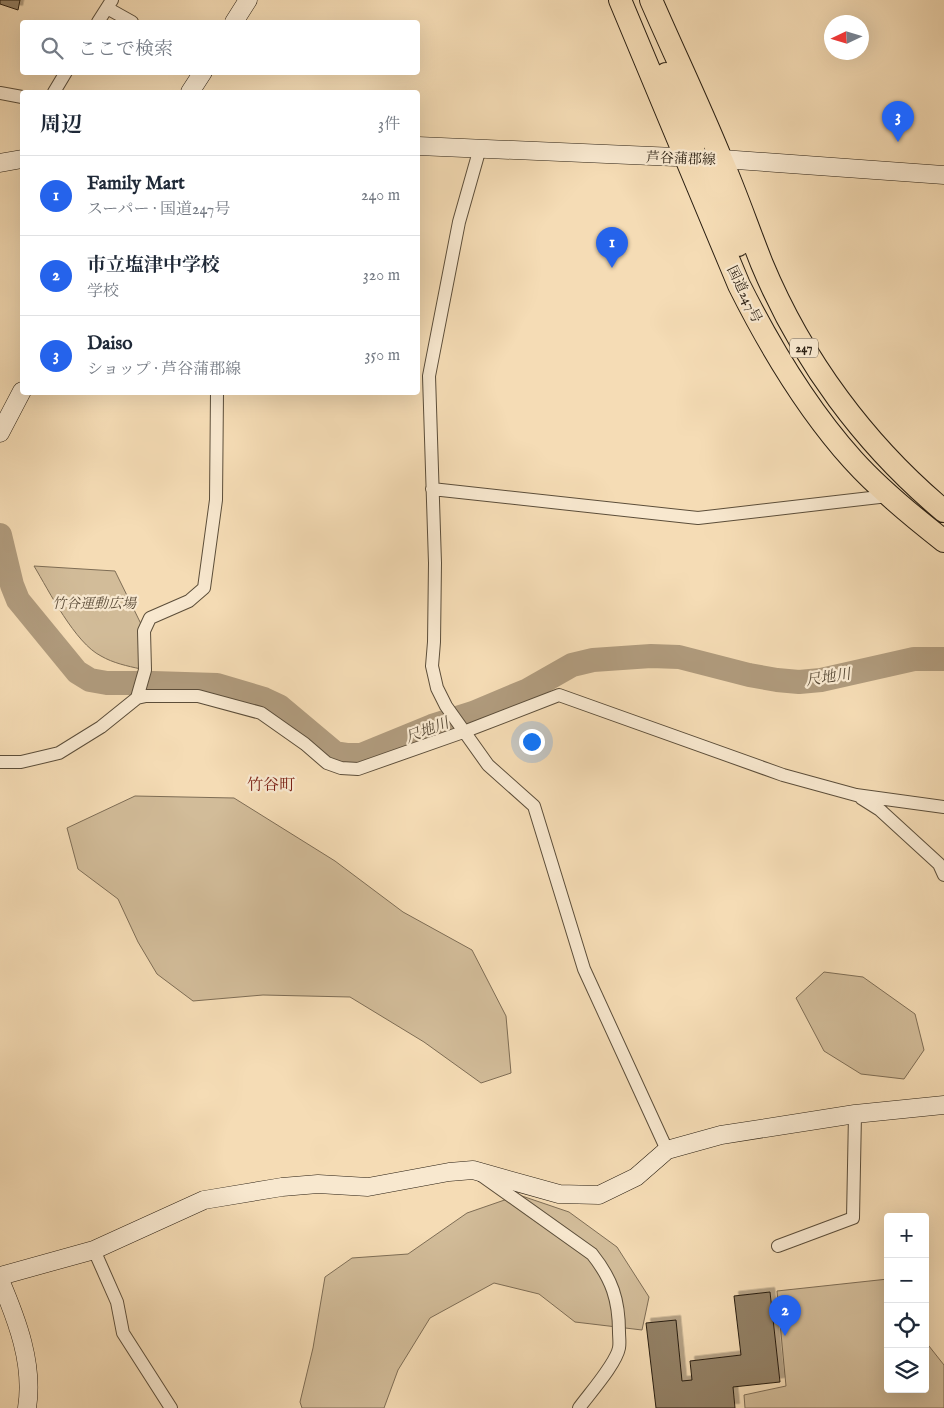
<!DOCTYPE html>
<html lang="ja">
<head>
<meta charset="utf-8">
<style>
  :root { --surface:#fff; --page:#f2f2f3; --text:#1f2937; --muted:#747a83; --line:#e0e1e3; --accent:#2563eb }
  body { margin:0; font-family:"IM FELL English","Noto Serif JP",serif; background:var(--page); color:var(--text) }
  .controls { position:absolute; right:15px; bottom:15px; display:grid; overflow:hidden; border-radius:5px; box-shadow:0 5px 20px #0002 }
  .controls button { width:45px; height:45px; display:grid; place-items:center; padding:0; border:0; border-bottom:1px solid var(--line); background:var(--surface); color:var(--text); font:25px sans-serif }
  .compass { position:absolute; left:824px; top:15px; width:45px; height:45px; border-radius:50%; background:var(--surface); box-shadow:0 5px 20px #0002; rotate:266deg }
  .you { position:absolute; left:531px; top:741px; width:18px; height:18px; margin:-12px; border:4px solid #fff; border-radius:50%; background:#1a73e8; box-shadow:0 0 0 8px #1a73e833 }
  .badge { display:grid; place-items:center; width:32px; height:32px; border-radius:50%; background:var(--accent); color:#fff; font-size:16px; font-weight:700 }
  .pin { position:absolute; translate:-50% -41px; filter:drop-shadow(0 1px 2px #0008) }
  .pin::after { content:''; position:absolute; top:26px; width:18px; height:15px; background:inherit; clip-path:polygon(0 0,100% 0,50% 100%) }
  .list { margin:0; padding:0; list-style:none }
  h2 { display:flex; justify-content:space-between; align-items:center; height:65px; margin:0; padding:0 20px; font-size:21px }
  h2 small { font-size:16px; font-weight:400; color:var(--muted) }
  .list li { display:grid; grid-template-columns:32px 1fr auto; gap:15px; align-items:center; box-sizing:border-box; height:80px; padding:0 20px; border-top:1px solid var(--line) }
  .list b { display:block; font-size:19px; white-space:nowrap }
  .list p { margin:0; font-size:16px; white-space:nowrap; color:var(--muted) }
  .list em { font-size:16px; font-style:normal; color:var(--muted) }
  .icon { flex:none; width:28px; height:28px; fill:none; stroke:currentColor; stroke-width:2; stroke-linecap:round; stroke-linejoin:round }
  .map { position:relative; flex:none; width:944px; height:1408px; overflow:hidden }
  .search { position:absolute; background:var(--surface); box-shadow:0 5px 20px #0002; left:20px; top:20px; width:400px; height:55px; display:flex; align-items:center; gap:12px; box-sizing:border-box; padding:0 18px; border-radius:5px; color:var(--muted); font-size:19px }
  .panel { position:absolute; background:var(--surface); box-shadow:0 5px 20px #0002; left:20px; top:90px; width:400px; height:305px; border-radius:5px }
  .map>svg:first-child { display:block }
  .green { fill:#d2bc99; stroke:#7e6d55 }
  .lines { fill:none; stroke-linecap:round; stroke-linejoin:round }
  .river { stroke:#b09b7d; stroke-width:24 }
  .building { fill:#938166; stroke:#291e11; filter:url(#shadow) }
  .street-casing { stroke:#5c4e3a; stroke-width:14 }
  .secondary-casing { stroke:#291e11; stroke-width:19 }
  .highway-casing { stroke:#291e11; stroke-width:24 }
  .street { stroke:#f8e8cf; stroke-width:12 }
  .secondary { stroke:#f8e8cf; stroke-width:18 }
  .highway { stroke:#f5dcb5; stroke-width:22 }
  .labels { text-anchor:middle; stroke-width:4.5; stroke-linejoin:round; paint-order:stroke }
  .shield { fill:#f8e8cf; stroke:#675b4a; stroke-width:1 }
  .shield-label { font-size:12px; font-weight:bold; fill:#291e11 }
  .street-label { font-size:14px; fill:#291e11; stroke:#f8e8cf }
  .park-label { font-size:14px; font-style:italic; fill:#5c4d3a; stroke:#f8e8cf }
  .water-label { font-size:15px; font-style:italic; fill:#584a37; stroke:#f8e8cf }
  .quarter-label { font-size:16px; fill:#7a1f14; stroke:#f8e8cf }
</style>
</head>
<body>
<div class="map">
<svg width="944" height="1408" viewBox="0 0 944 1408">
  <defs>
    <filter id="shadow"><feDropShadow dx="4.5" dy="-4.5" stdDeviation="0" flood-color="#0004"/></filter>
  </defs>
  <rect width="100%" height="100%" fill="#f5dcb5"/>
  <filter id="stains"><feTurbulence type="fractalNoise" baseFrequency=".004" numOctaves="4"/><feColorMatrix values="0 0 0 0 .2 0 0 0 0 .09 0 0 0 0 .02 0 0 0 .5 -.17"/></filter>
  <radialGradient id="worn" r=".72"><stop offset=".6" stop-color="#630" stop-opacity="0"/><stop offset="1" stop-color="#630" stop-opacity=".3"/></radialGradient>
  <path class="green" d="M34 566 115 571 143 628 141 669C127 666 113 663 101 656 75 643 49 591 34 566Z
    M135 796 234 798 335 861 403 912 472 950 506 1016 511 1073 481 1083 424 1042 350 997 263 995 193 1001 157 974 138 942 118 899 78 869 67 828Z
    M824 972 863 977 915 1014 924 1050 904 1079 861 1074 824 1051 796 998Z
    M519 1195 569 1212 617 1247 649 1297 642 1330 575 1322 539 1294 494 1283 430 1318 398 1370 384 1408H302L300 1402 313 1348 325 1277 352 1258 408 1254 467 1213Z
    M888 1279V1389H925V1341L944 1365V1408H745L744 1395 786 1386 777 1291Z"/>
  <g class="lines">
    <path class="river" d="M0 535 12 585 18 600 77 672 90 680 107 683H153L217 685 264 699 279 706 335 753 348 755H361L432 726 473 713 528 690 572 665 593 660 651 656 679 657 749 675 777 680 799 682 821 680 914 659H944"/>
  </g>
  <path class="building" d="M0 0H20L18 10 0 4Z
    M770 1292 780 1382 733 1387 735 1408H656L646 1323 676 1320 682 1381 692 1380 690 1361 741 1355 734 1296Z"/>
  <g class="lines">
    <g class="street-casing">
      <path id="street" d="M107 8 132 22
        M98 22 112 0
        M54 92 66 72
        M0 93 22 97
        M480 148 459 222 429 376 435 563 434 642 432 666 437 688 446 706 488 765 534 806 584 969 667 1150
        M432 489 698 518 888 496
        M137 698 145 670 144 631 150 618 189 601 204 588 216 500 217 392
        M0 762H21L59 753 101 727 137 698 146 696H198L261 713 305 744 327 763 341 768 358 769 466 731 559 695 783 775 856 795 944 807
        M861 798 880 810 939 864 944 875
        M481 1175 592 1254C612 1279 619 1300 619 1332 619 1337 620 1343 619 1348 616 1364 589 1394 579 1408
        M778 1246 853 1218 855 1114
        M94 1250 117 1302 123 1333 171 1408"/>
    </g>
    <g class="secondary-casing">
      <path id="secondary" d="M234 22 248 0
        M190 92 203 72
        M418 146 722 159 944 175
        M0 163 22 159
        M0 433 22 391
        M0 1276 94 1250 204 1200 282 1187 318 1184 368 1187 449 1172 473 1170 559 1194 599 1195 636 1177 667 1150 721 1135 855 1114 944 1105
        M0 1280C17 1320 34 1364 27 1408"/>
    </g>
    <g class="highway-casing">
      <path id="highway" d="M620 0 739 285C769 345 808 410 853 460 880 490 912 516 944 541
        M651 0C674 53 699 105 721 159 736 193 748 229 762 264 802 360 865 445 944 511
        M666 74 694 136 693 151 685 158
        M717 163 712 168 718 194 738 245"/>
    </g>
    <use href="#street" class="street"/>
    <use href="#secondary" class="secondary"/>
    <use href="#highway" class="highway"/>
  </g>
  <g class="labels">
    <rect class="shield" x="790" y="338.5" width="28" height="19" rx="4"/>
    <g class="shield-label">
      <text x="804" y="352">247</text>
    </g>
    <g class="street-label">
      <text transform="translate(681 158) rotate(2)" y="5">芦谷蒲郡線</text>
      <text transform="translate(745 294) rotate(64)" y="5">国道247号</text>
    </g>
    <g class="park-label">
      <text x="94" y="608">竹谷運動広場</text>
    </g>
    <g class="water-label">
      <text transform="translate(828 677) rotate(-9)" y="5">尺地川</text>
      <text transform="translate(427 730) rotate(-21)" y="5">尺地川</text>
    </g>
    <g class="quarter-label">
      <text x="271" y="790">竹谷町</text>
    </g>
  </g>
  <rect width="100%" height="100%" filter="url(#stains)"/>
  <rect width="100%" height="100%" fill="url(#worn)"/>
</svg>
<div class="controls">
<button>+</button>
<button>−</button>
<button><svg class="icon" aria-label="locate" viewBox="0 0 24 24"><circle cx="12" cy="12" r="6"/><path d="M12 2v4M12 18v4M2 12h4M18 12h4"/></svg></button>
<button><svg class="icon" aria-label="layers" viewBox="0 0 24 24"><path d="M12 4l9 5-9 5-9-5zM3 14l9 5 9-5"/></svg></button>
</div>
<svg class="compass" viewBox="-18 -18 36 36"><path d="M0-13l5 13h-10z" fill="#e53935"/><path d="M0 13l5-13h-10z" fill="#747a83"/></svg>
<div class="you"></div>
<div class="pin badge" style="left:612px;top:268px">1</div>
<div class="pin badge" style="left:785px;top:1336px">2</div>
<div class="pin badge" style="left:898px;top:142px">3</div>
<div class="search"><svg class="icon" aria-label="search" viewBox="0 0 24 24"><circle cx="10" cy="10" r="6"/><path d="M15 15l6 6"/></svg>ここで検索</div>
<section class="panel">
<h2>周辺<small>3件</small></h2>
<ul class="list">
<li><span class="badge">1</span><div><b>Family Mart</b><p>スーパー · 国道247号</p></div><em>240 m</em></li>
<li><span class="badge">2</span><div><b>市立塩津中学校</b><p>学校</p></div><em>320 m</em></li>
<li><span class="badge">3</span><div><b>Daiso</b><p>ショップ · 芦谷蒲郡線</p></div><em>350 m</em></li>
</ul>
</section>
</div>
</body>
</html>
